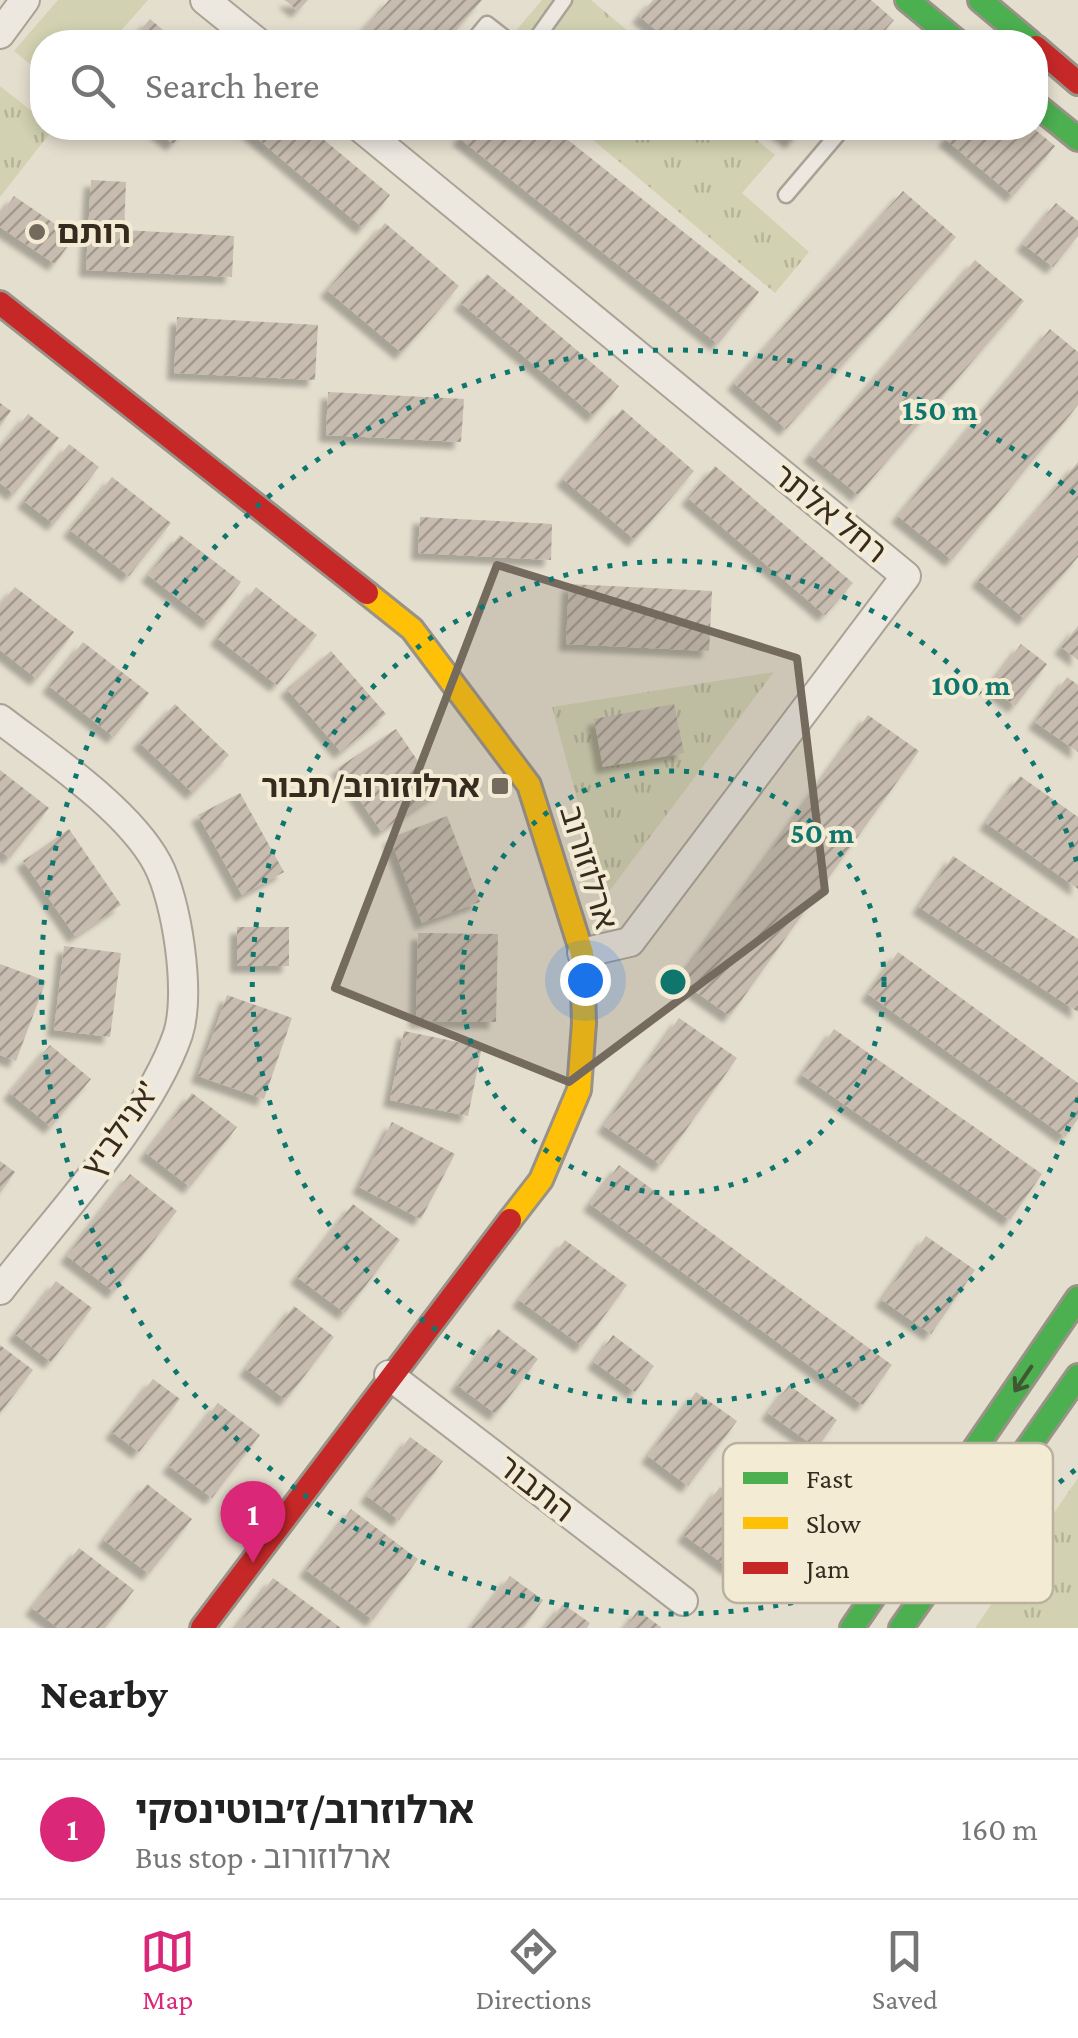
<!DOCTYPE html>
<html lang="en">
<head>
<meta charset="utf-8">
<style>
  :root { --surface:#fff; --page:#f6f6f6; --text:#222; --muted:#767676; --line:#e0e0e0; --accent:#db2777 }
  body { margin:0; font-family:"Crimson Pro","Noto Sans Hebrew",serif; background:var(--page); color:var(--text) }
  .you { position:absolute; left:585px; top:980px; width:35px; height:35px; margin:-25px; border:8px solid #fff; border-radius:50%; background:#1a73e8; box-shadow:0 0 0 15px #1a73e833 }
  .badge { display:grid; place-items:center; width:65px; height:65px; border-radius:50%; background:var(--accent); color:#fff; font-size:32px; font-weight:700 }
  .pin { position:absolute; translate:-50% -82px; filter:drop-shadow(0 2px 5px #0008) }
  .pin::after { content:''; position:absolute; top:52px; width:35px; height:30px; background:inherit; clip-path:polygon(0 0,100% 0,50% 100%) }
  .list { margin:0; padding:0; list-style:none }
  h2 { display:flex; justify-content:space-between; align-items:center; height:130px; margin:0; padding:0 40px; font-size:42px }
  h2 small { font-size:32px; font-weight:400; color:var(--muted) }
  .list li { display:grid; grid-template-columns:65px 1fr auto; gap:30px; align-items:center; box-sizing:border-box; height:140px; padding:0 40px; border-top:2px solid var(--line) }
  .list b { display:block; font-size:38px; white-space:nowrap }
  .list p { margin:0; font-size:32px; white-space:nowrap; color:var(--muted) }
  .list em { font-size:32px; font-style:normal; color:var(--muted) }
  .icon { flex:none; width:55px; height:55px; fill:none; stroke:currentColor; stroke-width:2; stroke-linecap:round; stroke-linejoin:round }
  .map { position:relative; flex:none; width:1078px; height:1628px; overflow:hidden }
  .search { position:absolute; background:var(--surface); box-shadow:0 5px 15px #0003; left:30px; right:30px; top:30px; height:110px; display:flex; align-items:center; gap:25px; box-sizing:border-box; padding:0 35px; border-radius:40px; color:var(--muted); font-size:38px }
  .sheet { height:270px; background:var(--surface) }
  nav { display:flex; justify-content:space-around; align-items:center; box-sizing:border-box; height:140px; border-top:2px solid var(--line); background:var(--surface); font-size:28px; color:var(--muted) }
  nav a { display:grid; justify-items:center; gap:5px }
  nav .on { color:var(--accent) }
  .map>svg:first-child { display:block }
  .grass { fill:url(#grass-tufts) }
  .pitch { fill:#d2d2b2 }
  .building { fill:url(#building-hatch); filter:url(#shadow) }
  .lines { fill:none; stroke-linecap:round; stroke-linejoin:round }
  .lane-casing { stroke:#a9a397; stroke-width:19 }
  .street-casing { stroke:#a9a397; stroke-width:32 }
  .fast-casing { stroke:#999287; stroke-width:28 }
  .slow-casing { stroke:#999287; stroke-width:28 }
  .jam-casing { stroke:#999287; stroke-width:28 }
  .lane { stroke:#ece8e0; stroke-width:14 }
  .street { stroke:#ece8e0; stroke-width:28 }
  .fast { stroke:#4caf50; stroke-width:22 }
  .slow { stroke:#ffc107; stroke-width:22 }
  .jam { stroke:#c62828; stroke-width:22 }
  .oneway { stroke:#3e5931 }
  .marked { fill:#746a5d; fill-opacity:0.2; stroke:#746a5d; stroke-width:8; stroke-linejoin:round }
  .ring { fill:none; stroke:#0f766e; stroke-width:5; stroke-dasharray:5 10 }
  .poi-dot { fill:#746a5d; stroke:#f4ebd5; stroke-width:4 }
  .labels { text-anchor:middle; stroke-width:8; stroke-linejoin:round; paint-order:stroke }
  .poi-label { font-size:32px; font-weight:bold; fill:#372b20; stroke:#f4ebd5; text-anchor:start }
  .street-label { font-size:32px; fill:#372b20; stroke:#f4ebd5 }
  .key { fill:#f4ebd5; stroke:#bbb19f; stroke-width:2.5 }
  .key-label { font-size:28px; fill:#372b20 }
  .centre { fill:#0f766e; stroke:#f4ebd5; stroke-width:5 }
  .ring-label { font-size:30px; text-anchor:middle; font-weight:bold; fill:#0f766e; stroke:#f4ebd5; stroke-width:8; stroke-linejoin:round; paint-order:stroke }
</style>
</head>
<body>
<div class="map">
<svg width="1078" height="1628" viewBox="0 0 1078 1628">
  <defs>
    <pattern id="grass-tufts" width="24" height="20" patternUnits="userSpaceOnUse" patternTransform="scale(2.5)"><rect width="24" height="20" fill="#d2d2b2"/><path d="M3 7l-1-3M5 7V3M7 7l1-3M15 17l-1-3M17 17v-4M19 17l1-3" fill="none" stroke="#b5b499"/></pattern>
    <pattern id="building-hatch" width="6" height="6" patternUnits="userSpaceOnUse" patternTransform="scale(2.5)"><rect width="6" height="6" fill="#c7bcaf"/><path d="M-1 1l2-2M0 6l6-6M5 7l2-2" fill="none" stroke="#a2998e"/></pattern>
    <filter id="shadow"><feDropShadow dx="-7" dy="7" stdDeviation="2.5" flood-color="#0004"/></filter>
  </defs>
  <rect width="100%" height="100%" fill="#e4dece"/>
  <path class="grass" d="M542 0H591L641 42H506Z
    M0 86 42 119V128H54L0 197Z
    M579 128H742L775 155 742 193 809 252 775 293Z
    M774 672 604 898 552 707Z
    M1078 1478V1628H975Z"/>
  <path class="pitch" d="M58 0H148L111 42H42V74L14 51Z"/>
  <path class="building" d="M285 0H308L298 11Z
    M389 0H482L446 42H353Z
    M653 0H871L894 20 875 42H671L639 16Z
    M150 19 177 42H130Z
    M153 128H187L173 144Z
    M245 128H310L390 195 363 228Z
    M468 128H553L759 292 718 344 459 138Z
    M774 128H804L792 142Z
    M955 128H1033L1055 146 1013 196 945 139Z
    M91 180 126 182 124 230 234 236 232 277 86 270Z
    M903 191 956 237 786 429 734 383Z
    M14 196 74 237 55 264 0 227V216Z
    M1056 203 1078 221V236L1053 267 1023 244Z
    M385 223 459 286 402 353 327 290Z
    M975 260 1024 301 858 495 810 455Z
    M487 274 619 386 594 416 461 303Z
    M177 317 318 325 315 380 174 373Z
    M1050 329 1078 352V405L952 560 898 516Z
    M328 392 464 399 461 442 326 435Z
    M0 403 11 411 0 426Z
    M622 409 694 471 635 540 563 479Z
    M28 414 59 438 14 494 0 483V449Z
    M69 444 99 467 54 524 24 501Z
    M1078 462V557L1025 619 978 580Z
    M715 466 853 583 825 615 688 498Z
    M112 477 171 523 129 576 70 530Z
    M420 517 552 524 551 560 418 553Z
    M180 535 241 582 209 623 148 575Z
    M569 584 712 591 709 651 566 644Z
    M15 587 74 632 37 679 0 650V605Z
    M256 587 317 635 277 685 217 638Z
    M1078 626V660L1061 647Z
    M83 642 149 693 114 737 49 686Z
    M1021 644 1047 664 1015 706 989 687Z
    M331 651 386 714 341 752 287 689Z
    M1067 677 1078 685V752L1035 722Z
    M175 704 229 755 193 793 139 742Z
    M674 704 684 753 603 767 594 719Z
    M868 715 919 751 730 1016 679 980Z
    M396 729 439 792 381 831 338 768Z
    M0 770 49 808 10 858 0 851Z
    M1020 776 1078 817V889L986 823Z
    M240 793 284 872 242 895 198 815Z
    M447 816 480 902 422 923 390 838Z
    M69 829 121 905 75 936 23 861Z
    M953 856 1078 939V1012L919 907Z
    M237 927H289V966H237Z
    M418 933 498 934 496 1022 416 1021Z
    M64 946 121 953 110 1037 54 1030Z
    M898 952 1078 1083V1119L1065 1137 868 994Z
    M0 964 46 981 16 1061 0 1055Z
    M227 995 292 1018 264 1099 198 1076Z
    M679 1018 737 1058 661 1165 604 1126Z
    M834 1029 1042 1174 1010 1220 802 1075Z
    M404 1031 482 1047 468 1116 390 1100Z
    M50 1045 91 1079 51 1127 10 1093Z
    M192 1093 237 1127 190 1187 146 1153Z
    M392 1122 455 1154 421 1219 359 1187Z
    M0 1161 15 1172 0 1193Z
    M619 1165 892 1365 863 1405 590 1204Z
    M130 1174 177 1211 114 1292 67 1256Z
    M353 1204 400 1240 345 1313 297 1277Z
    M926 1236 975 1270 931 1334 882 1300Z
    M565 1240 627 1285 582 1346 519 1300Z
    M56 1281 92 1308 51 1362 15 1334Z
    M294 1306 334 1337 286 1400 246 1369Z
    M498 1329 538 1359 496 1414 457 1385Z
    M613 1335 654 1366 635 1392 594 1362Z
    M0 1345 33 1370 0 1413Z
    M153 1379 180 1399 139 1452 112 1432Z
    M789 1385 837 1420 817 1448 768 1413Z
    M696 1392 737 1421 688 1486 648 1456Z
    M218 1403 260 1435 212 1498 169 1466Z
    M410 1437 443 1461 399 1520 367 1496Z
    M147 1484 192 1519 149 1574 104 1540Z
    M720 1487 765 1520 730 1569 684 1535Z
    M351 1509 418 1559 373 1620 306 1570Z
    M79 1548 134 1590 105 1628H58L32 1608Z
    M510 1576 543 1600 523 1628H471Z
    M273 1578 341 1628H236Z
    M563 1604 590 1623 587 1628H545Z
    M638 1610 662 1628H625Z"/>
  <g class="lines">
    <g class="lane-casing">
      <path id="lane" d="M472 42 487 24 510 42
        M534 42 564 0
        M383 146 399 128
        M786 195 843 128"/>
    </g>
    <g class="street-casing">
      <path id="street" d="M205 0 257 42
        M0 34 25 0
        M361 128 906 576 630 942 582 953
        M0 719C48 756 128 809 157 863 177 900 191 993 178 1034 148 1121 57 1216 0 1290
        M389 1375 683 1601"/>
    </g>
    <g class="fast-casing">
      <path id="fast" d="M907 0 958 42
        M980 0 1030 42
        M1036 105 1078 139
        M852 1628 1078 1298
        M901 1628 1078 1376"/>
    </g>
    <g class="slow-casing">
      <path id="slow" d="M367 593 412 629 529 785 582 953 584 1023 579 1090 541 1180 510 1220"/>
    </g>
    <g class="jam-casing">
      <path id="jam" d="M1036 47 1078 83
        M0 303 367 593
        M202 1628 510 1220"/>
    </g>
    <use href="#lane" class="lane"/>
    <use href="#street" class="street"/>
    <use href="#fast" class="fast"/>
    <use href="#slow" class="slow"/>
    <use href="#jam" class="jam"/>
  </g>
  <defs><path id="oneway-shaft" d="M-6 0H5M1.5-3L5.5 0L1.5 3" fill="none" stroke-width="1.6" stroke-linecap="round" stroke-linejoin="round" transform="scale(2.5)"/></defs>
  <use class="oneway" href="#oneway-shaft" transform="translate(1023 1379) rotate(124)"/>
  <path class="marked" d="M497 565 797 658 825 891 569 1082 335 988Z"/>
  <g class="ring">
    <circle cx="673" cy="982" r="211"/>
    <path d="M1078 1098A421 421 0 1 1 1078 866"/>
    <path d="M1075 1470A632 632 0 1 1 1075 494"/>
  </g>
  <g class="poi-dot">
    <circle cx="37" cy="232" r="10"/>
    <rect x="490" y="776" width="20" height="20" rx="5"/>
  </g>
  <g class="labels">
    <g class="poi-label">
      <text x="57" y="243">רותם</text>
      <text x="480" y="797" text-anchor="end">ארלוזורוב/תבור</text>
    </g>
    <g class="street-label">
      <text transform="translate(830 513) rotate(39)" y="11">רחל אלתר</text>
      <text transform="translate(589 867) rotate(73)" y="11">ארלוזורוב</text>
      <text transform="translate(120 1129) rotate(-55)" y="11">אנילביץ'</text>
      <text transform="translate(536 1488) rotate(38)" y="11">התבור</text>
    </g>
  </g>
  <rect x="723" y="1443" width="330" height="160" rx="15" class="key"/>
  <rect x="743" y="1472" width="45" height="12" fill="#4caf50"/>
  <rect x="743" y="1517" width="45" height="12" fill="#ffc107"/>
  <rect x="743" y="1562" width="45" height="12" fill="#c62828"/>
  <g class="key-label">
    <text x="806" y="1488">Fast</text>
    <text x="806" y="1533">Slow</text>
    <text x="806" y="1578">Jam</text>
  </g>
  <circle cx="673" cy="982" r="15" class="centre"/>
  <g class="ring-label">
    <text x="940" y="420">150 m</text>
    <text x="971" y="695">100 m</text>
    <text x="822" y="843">50 m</text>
  </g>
</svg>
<div class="you"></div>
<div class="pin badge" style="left:253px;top:1563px">1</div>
<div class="search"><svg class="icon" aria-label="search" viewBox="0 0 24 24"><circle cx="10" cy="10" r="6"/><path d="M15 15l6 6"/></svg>Search here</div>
</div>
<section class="sheet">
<h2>Nearby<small></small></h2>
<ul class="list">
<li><span class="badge">1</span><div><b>ארלוזרוב/ז׳בוטינסקי</b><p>Bus stop · ארלוזורוב</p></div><em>160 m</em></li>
</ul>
</section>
<nav>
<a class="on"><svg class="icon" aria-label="map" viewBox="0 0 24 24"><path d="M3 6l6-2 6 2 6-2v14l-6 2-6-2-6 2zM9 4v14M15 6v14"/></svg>Map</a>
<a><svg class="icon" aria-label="directions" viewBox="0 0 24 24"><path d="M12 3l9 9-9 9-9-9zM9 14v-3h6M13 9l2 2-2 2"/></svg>Directions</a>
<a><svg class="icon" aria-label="saved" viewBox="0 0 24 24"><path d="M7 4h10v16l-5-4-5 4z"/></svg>Saved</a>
</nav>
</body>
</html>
